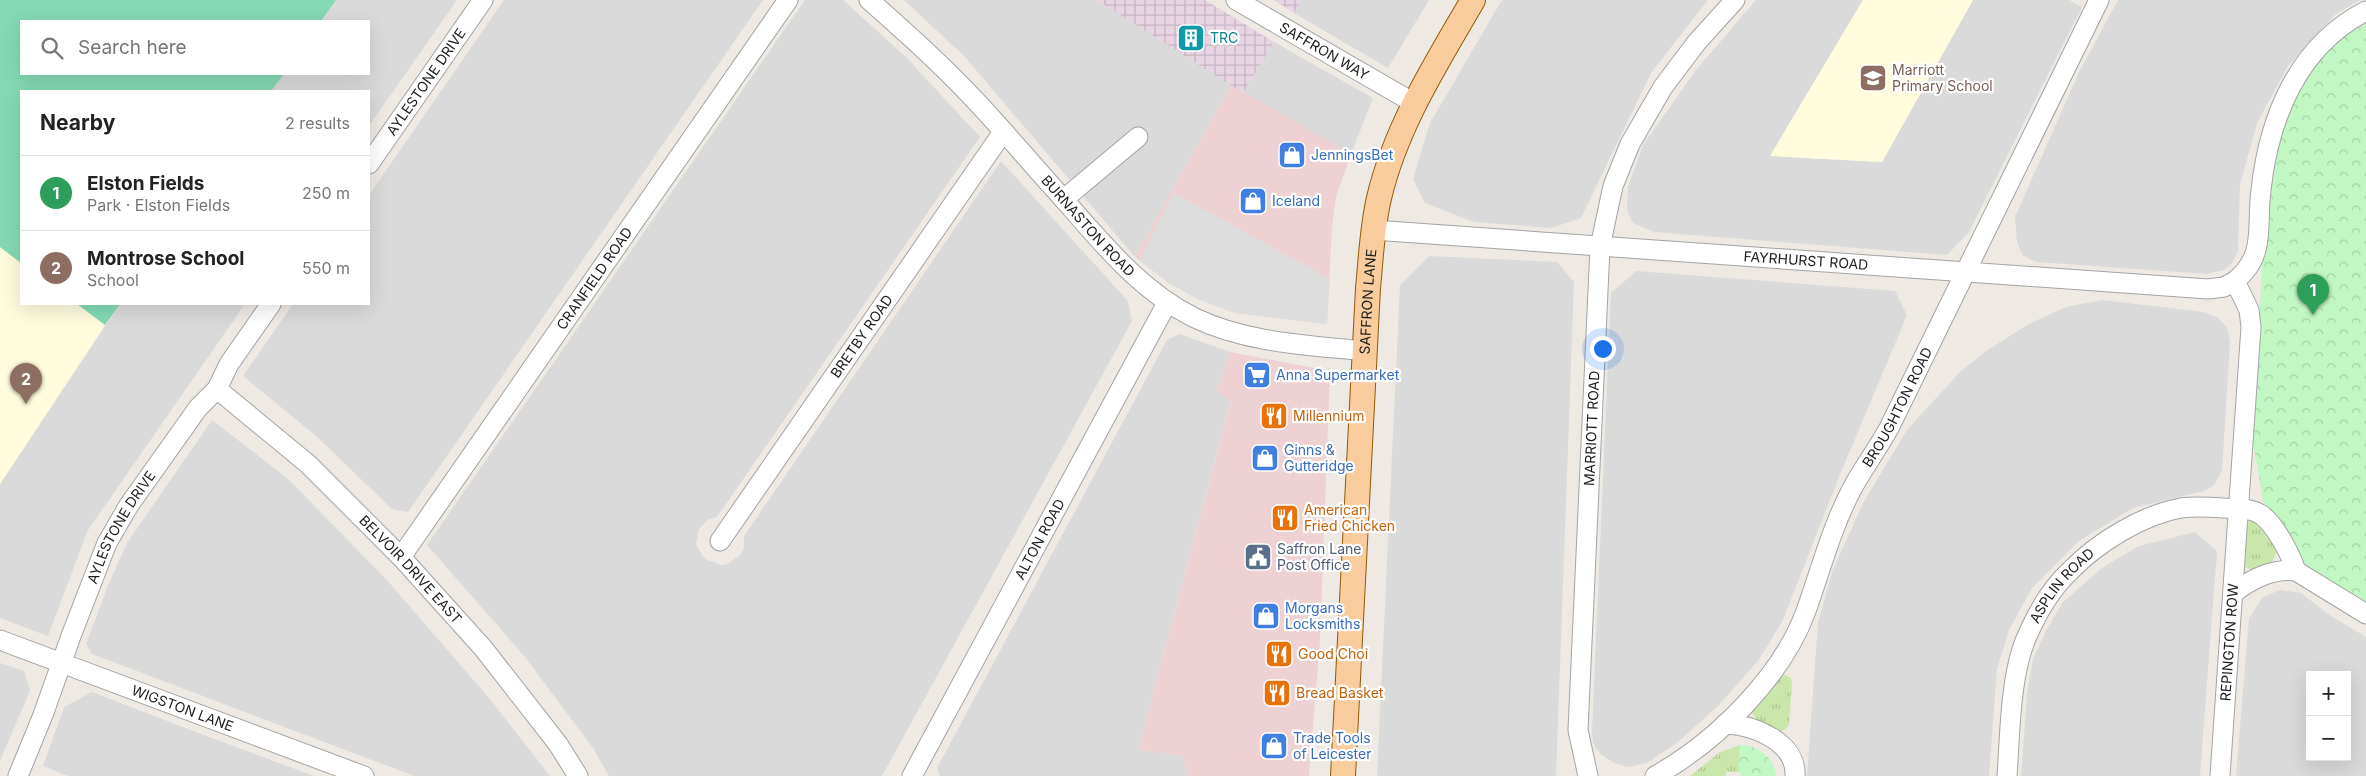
<!DOCTYPE html>
<html lang="en">
<head>
<meta charset="utf-8">
<style>
  :root { --surface:#fff; --page:#f2f2f2; --text:#222; --muted:#767676; --line:#e0e0e0; --accent:#0f766e }
  body { margin:0; font-family:Inter,sans-serif; background:var(--page); color:var(--text) }
  .controls { position:absolute; right:15px; bottom:15px; display:grid; overflow:hidden; border-radius:0px; box-shadow:0 5px 20px #0002 }
  .controls button { width:45px; height:45px; display:grid; place-items:center; padding:0; border:0; border-bottom:1px solid var(--line); background:var(--surface); color:var(--text); font:25px sans-serif }
  .you { position:absolute; left:1602px; top:348px; width:18px; height:18px; margin:-12px; border:4px solid #fff; border-radius:50%; background:#1a73e8; box-shadow:0 0 0 8px #1a73e833 }
  .badge { display:grid; place-items:center; width:32px; height:32px; border-radius:50%; background:var(--accent); color:#fff; font-size:16px; font-weight:700 }
  .pin { position:absolute; translate:-50% -41px; filter:drop-shadow(0 1px 2px #0008) }
  .pin::after { content:''; position:absolute; top:26px; width:18px; height:15px; background:inherit; clip-path:polygon(0 0,100% 0,50% 100%) }
  .list { margin:0; padding:0; list-style:none }
  h2 { display:flex; justify-content:space-between; align-items:center; height:65px; margin:0; padding:0 20px; font-size:21px }
  h2 small { font-size:16px; font-weight:400; color:var(--muted) }
  .list li { display:grid; grid-template-columns:32px 1fr auto; gap:15px; align-items:center; box-sizing:border-box; height:75px; padding:0 20px; border-top:1px solid var(--line) }
  .list b { display:block; font-size:19px; white-space:nowrap }
  .list p { margin:0; font-size:16px; white-space:nowrap; color:var(--muted) }
  .list em { font-size:16px; font-style:normal; color:var(--muted) }
  .icon { flex:none; width:28px; height:28px; fill:none; stroke:currentColor; stroke-width:2; stroke-linecap:round; stroke-linejoin:round }
  .map { position:relative; flex:none; width:2366px; height:776px; overflow:hidden }
  .search { position:absolute; background:var(--surface); box-shadow:0 5px 20px #0002; left:20px; top:20px; width:350px; height:55px; display:flex; align-items:center; gap:12px; box-sizing:border-box; padding:0 18px; border-radius:0px; color:var(--muted); font-size:19px }
  .panel { position:absolute; background:var(--surface); box-shadow:0 5px 20px #0002; left:20px; top:90px; width:350px; height:215px; border-radius:0px }
  .map>svg:first-child { display:block }
  .residential { fill:#dbdada; fill-rule:evenodd }
  .commercial { fill:#eed2d3 }
  .industrial { fill:url(#industrial-grid) }
  .education { fill:#fefcdc }
  .grass { fill:url(#grass-tufts) }
  .park { fill:url(#park-crowns) }
  .pitch { fill:#83dab4 }
  .parking { fill:#ddd }
  .lines { fill:none; stroke-linecap:round; stroke-linejoin:round }
  .minor-casing { stroke:#a4a4a4; stroke-width:21 }
  .major-casing { stroke:#905b06; stroke-width:26 }
  .minor { stroke:#fff; stroke-width:19 }
  .major { stroke:#f8cc9d; stroke-width:24 }
  .labels { text-anchor:middle; stroke-width:4.5; stroke-linejoin:round; paint-order:stroke }
  .culture-label { font-size:14px; fill:#0d838f; stroke:#fff; text-anchor:start }
  .street-label { font-size:14px; fill:#1d1d1d; stroke:#fff }
  .education-label { font-size:14px; fill:#785e54; stroke:#fff; text-anchor:start }
  .shop-label { font-size:14px; fill:#366cbe; stroke:#fff; text-anchor:start }
  .food-label { font-size:14px; fill:#c56008; stroke:#fff; text-anchor:start }
  .service-label { font-size:14px; fill:#4e5e75; stroke:#fff; text-anchor:start }
</style>
</head>
<body>
<div class="map">
<svg width="2366" height="776" viewBox="0 0 2366 776">
  <defs>
    <pattern id="industrial-grid" width="8" height="8" patternUnits="userSpaceOnUse" patternTransform="scale(1.25)"><rect width="8" height="8" fill="#e7d5e4"/><path d="M0 4h8M4 0v8" fill="none" stroke="#c6b6c3"/></pattern>
    <pattern id="grass-tufts" width="24" height="20" patternUnits="userSpaceOnUse" patternTransform="scale(1.25)"><rect width="24" height="20" fill="#cbe6aa"/><path d="M3 7l-1-3M5 7V3M7 7l1-3M15 17l-1-3M17 17v-4M19 17l1-3" fill="none" stroke="#aec592"/></pattern>
    <pattern id="park-crowns" width="20" height="18" patternUnits="userSpaceOnUse" patternTransform="scale(1.25)"><rect width="20" height="18" fill="#c1f7c2"/><path d="M2 6a3 3 0 1 1 6 0M12 15a3 3 0 1 1 6 0" fill="none" stroke="#a5d3a6"/></pattern>
  </defs>
  <rect width="100%" height="100%" fill="#eee9e3"/>
  <path class="residential" d="M336 0H457L369 126V91H271L284 74H369V21H321Z
    M504 0H763L408 512 392 509 316 436 243 376 293 304H369V195Z
    M805 0H843L906 57 980 137 717 517 707 520 699 529 696 545 705 559 721 565 728 564 740 555 744 548V536L1001 161 1128 301 1132 321 882 776H609L593 748 525 657 427 545Z
    M904 0H1097L1231 85 1135 257 964 56Z
    M1302 0H1429L1388 68 1294 13Z
    M1502 0H1708L1651 73 1581 218 1551 228 1474 222 1425 203 1413 179 1430 123Z
    M1756 0H1863L1770 156 1882 162 1973 0H2069L2082 7 1969 232 1947 255 1654 232 1633 223 1627 210 1628 187 1643 145 1696 70Z
    M2118 0H2360L2336 14 2288 66 2258 121 2240 184 2238 250 2233 262 2224 270 2207 274 2036 262 2022 255 2017 242 2015 217 2080 70Z
    M1274 42 1373 98 1351 154 1243 93Z
    M1429 256 1557 262 1574 282 1556 776H1377L1400 285Z
    M1636 271 1895 291 1907 315 1839 477 1782 622 1758 661 1719 705 1678 742 1647 763 1629 767 1614 763 1600 754 1593 743 1592 731 1611 293Z
    M2102 300 2204 312 2218 318 2227 328 2230 341 2222 471 2214 485 2204 491 2133 508 2079 541 2032 588 2009 630 1997 669 1989 776H1807L1818 623 1832 572 1863 503 1907 430 1960 372 1986 351 2029 324 2066 307Z
    M120 304H245L88 530 48 636 0 618V484Z
    M1180 334 1230 352 1216 391 1231 400 1138 750 1182 755 1188 776H940L937 768 1167 340Z
    M212 420 287 478 386 579 489 698 550 776H414L92 654 86 644 109 583 127 543Z
    M2195 532 2217 551 2200 776H2021L2027 694 2033 659 2045 633 2062 603 2102 568 2139 546Z
    M2280 590 2301 593 2328 614 2366 637V776H2236L2249 618 2263 597ZM2310 675H2347V757H2310Z
    M0 663 24 671 30 691 0 761Z
    M92 692 188 729 314 776H68L43 766 64 707Z"/>
  <path class="commercial" d="M1231 85 1351 154 1336 197 1332 226 1327 324 1235 313 1198 299 1169 283 1135 257Z
    M1230 352 1330 371 1320 640 1309 776H1188L1182 755 1138 750 1231 401 1216 391Z"/>
  <path class="industrial" d="M1097 0H1205L1274 42 1243 93Z
    M1274 0H1302L1294 13Z"/>
  <path class="education" d="M1863 0H1973L1882 162 1770 156Z
    M0 247 21 263V304H77L105 325 0 484Z"/>
  <path class="grass" d="M2250 519 2261 523 2277 551 2272 562 2252 570 2243 566 2245 525Z
    M1785 675 1791 678 1792 682 1789 724 1786 729 1780 731 1756 719 1752 712 1776 678Z
    M1740 745 1739 772H1726V776H1690L1720 752Z"/>
  <path class="park" d="M2366 23V608L2333 589 2307 566 2284 538 2263 501 2253 442 2266 187 2283 115 2317 60 2343 38Z
    M1740 745C1757 744 1775 758 1776 776H1741L1738 768Z"/>
  <path class="pitch" d="M0 0H336L321 21H21V74H284L271 91H21V263L0 247Z
    M77 304H120L105 325Z"/>
  <path class="parking" d="M1174 193 1330 279 1327 324 1235 313 1198 299 1169 283 1139 260Z"/>
  <g class="lines">
    <g class="minor-casing">
      <g id="minor">
        <path id="s1" d="M869 0C904 31 939 62 971 96 998 124 1023 154 1049 183 1093 231 1135 289 1195 318 1247 343 1308 345 1365 351"/>
        <path id="s2" d="M1236 0 1414 103"/>
        <path id="s3" d="M369 164 483 0"/>
        <path d="M1064 199 1138 137"/>
        <path id="s4" d="M1373 230 2208 289 2224 287 2235 281"/>
        <path id="s5" d="M217 389 308 464 401 557 483 648 558 744 578 776"/>
        <path id="s6" d="M720 541 1003 132"/>
        <path id="s7" d="M401 557 788 0"/>
        <path d="M2233 593C2252 579 2272 568 2296 571"/>
        <path id="s8" d="M0 640 364 776"/>
        <path d="M1725 724C1754 725 1797 742 1795 776"/>
        <path id="s9" d="M18 776 43 715 71 636 107 543 129 505 198 408 217 389 229 364 271 304"/>
        <path id="s10" d="M912 776 1167 303"/>
        <path id="s11" d="M1588 776 1578 730 1600 247 1613 186 1630 144 1663 87 1697 42 1735 0"/>
        <path id="s12" d="M1655 776C1716 742 1782 677 1806 611 1821 569 1832 526 1853 487 1864 467 1878 448 1889 428L2099 0"/>
        <path id="s13" d="M2007 776C2010 734 2010 672 2028 634 2038 611 2052 588 2070 571 2097 543 2142 515 2181 508 2195 506 2209 507 2223 508 2234 508 2250 508 2260 514 2274 522 2291 555 2296 571L2366 614"/>
        <path id="s14" d="M2220 776 2251 327 2249 310 2235 281C2267 255 2256 226 2261 190 2269 117 2298 46 2366 11"/>
      </g>
    </g>
    <g class="major-casing">
      <g id="major">
        <path id="s15" d="M1343 776 1368 288C1371 258 1372 228 1379 198 1396 126 1436 64 1473 0"/>
      </g>
    </g>
    <use href="#minor" class="minor"/>
    <use href="#major" class="major"/>
  </g>
  <defs>
    <g id="building-square" transform="scale(1.4375)"><rect x="-9" y="-9" width="18" height="18" rx="4" fill="#0f9aa8" stroke="#fff"/><path d="M-4-6H4V6H1V3H-1V6H-4ZM-2.5-4.3h1.7v1.8h-1.7ZM.8-4.3h1.7v1.8H.8ZM-2.5-1h1.7V.8h-1.7ZM.8-1h1.7V.8H.8Z" fill="#fff"/></g>
    <g id="school-square" transform="scale(1.4375)"><rect x="-9" y="-9" width="18" height="18" rx="4" fill="#8d6e63" stroke="#fff"/><path d="M0-5L7-2L0 1L-7-2ZM-4 1L0 2.5L4 1V4Q0 6-4 4Z" fill="#fff"/></g>
    <g id="shop-square" transform="scale(1.4375)"><rect x="-9" y="-9" width="18" height="18" rx="4" fill="#3f7fe0" stroke="#fff"/><path d="M-5-2.5h2.3a2.7 3.5 0 0 1 5.4 0H5L5.5 6h-11ZM-1.5-2.5h3a1.5 2.3 0 0 0-3 0Z" fill="#fff"/></g>
    <g id="supermarket-square" transform="scale(1.4375)"><rect x="-9" y="-9" width="18" height="18" rx="4" fill="#3f7fe0" stroke="#fff"/><path d="M-6-5.5h2.5l.6 2H6L4.5 2H-2.5L-4.4-4H-6ZM-1.5 3.2a1.3 1.3 0 1 0 .1 0ZM3 3.2a1.3 1.3 0 1 0 .1 0Z" fill="#fff"/></g>
    <g id="restaurant-square" transform="scale(1.4375)"><rect x="-9" y="-9" width="18" height="18" rx="4" fill="#e8710a" stroke="#fff"/><path d="M-5-6h1v4h1v-4h1v4h1v-4h1v5L-1.5 .5V6h-2V.5L-5-1ZM5-6V6H3V1.5H1.5Q1.5-4 5-6Z" fill="#fff"/></g>
    <g id="civic-square" transform="scale(1.4375)"><rect x="-9" y="-9" width="18" height="18" rx="4" fill="#5c6f8a" stroke="#fff"/><path d="M-.6-6.5H3V-4.5H.6V-3L4-1V1h2V6H-6V1h2V-1L-.6-3ZM-1.2 2.5V6h2.4V2.5Z" fill="#fff"/></g>
  </defs>
  <g fill-rule="evenodd">
    <use href="#building-square" x="1191" y="38"/>
    <use href="#school-square" x="1873" y="78"/>
    <use href="#shop-square" x="1292" y="155"/>
    <use href="#shop-square" x="1253" y="201"/>
    <use href="#supermarket-square" x="1257" y="375"/>
    <use href="#restaurant-square" x="1274" y="416"/>
    <use href="#shop-square" x="1265" y="458"/>
    <use href="#restaurant-square" x="1285" y="518"/>
    <use href="#civic-square" x="1258" y="557"/>
    <use href="#shop-square" x="1266" y="616"/>
    <use href="#restaurant-square" x="1279" y="654"/>
    <use href="#restaurant-square" x="1277" y="693"/>
    <use href="#shop-square" x="1274" y="746"/>
  </g>
  <g class="labels">
    <g class="culture-label">
      <text x="1210" y="43">TRC</text>
    </g>
    <g class="street-label">
      <text dy="5" stroke="none"><textPath href="#s2" startOffset="102">SAFFRON WAY</textPath></text>
      <text dy="5" stroke="none"><textPath href="#s3" startOffset="100">AYLESTONE DRIVE</textPath></text>
      <text dy="5" stroke="none"><textPath href="#s1" startOffset="315">BURNASTON ROAD</textPath></text>
      <text dy="5" stroke="none"><textPath href="#s4" startOffset="434">FAYRHURST ROAD</textPath></text>
      <text dy="5" stroke="none"><textPath href="#s7" startOffset="339">CRANFIELD ROAD</textPath></text>
      <text dy="5" stroke="none"><textPath href="#s15" startOffset="475">SAFFRON LANE</textPath></text>
      <text dy="5" stroke="none"><textPath href="#s6" startOffset="249">BRETBY ROAD</textPath></text>
      <text dy="5" stroke="none"><textPath href="#s12" startOffset="452">BROUGHTON ROAD</textPath></text>
      <text dy="5" stroke="none"><textPath href="#s11" startOffset="349">MARRIOTT ROAD</textPath></text>
      <text dy="5" stroke="none"><textPath href="#s9" startOffset="270">AYLESTONE DRIVE</textPath></text>
      <text dy="5" stroke="none"><textPath href="#s10" startOffset="269">ALTON ROAD</textPath></text>
      <text dy="5" stroke="none"><textPath href="#s5" startOffset="265">BELVOIR DRIVE EAST</textPath></text>
      <text dy="5" stroke="none"><textPath href="#s13" startOffset="204">ASPLIN ROAD</textPath></text>
      <text dy="5" stroke="none"><textPath href="#s14" startOffset="134">REPINGTON ROW</textPath></text>
      <text dy="5" stroke="none"><textPath href="#s8" startOffset="195">WIGSTON LANE</textPath></text>
    </g>
    <g class="education-label">
      <text x="1892" y="75">Marriott<tspan x="1892" dy="16">Primary School</tspan></text>
    </g>
    <g class="shop-label">
      <text x="1311" y="160">JenningsBet</text>
      <text x="1272" y="206">Iceland</text>
      <text x="1276" y="380">Anna Supermarket</text>
      <text x="1284" y="455">Ginns &amp;<tspan x="1284" dy="16">Gutteridge</tspan></text>
      <text x="1285" y="613">Morgans<tspan x="1285" dy="16">Locksmiths</tspan></text>
      <text x="1293" y="743">Trade Tools<tspan x="1293" dy="16">of Leicester</tspan></text>
    </g>
    <g class="food-label">
      <text x="1293" y="421">Millennium</text>
      <text x="1304" y="515">American<tspan x="1304" dy="16">Fried Chicken</tspan></text>
      <text x="1298" y="659">Good Choi</text>
      <text x="1296" y="698">Bread Basket</text>
    </g>
    <g class="service-label">
      <text x="1277" y="554">Saffron Lane<tspan x="1277" dy="16">Post Office</tspan></text>
    </g>
  </g>
</svg>
<div class="controls">
<button>+</button>
<button>−</button>
</div>
<div class="you"></div>
<div class="pin badge" style="left:2313px;top:315px;background:#2e9e5b">1</div>
<div class="pin badge" style="left:26px;top:404px;background:#8d6e63">2</div>
<div class="search"><svg class="icon" aria-label="search" viewBox="0 0 24 24"><circle cx="10" cy="10" r="6"/><path d="M15 15l6 6"/></svg>Search here</div>
<section class="panel">
<h2>Nearby<small>2 results</small></h2>
<ul class="list">
<li><span class="badge" style="background:#2e9e5b">1</span><div><b>Elston Fields</b><p>Park · Elston Fields</p></div><em>250 m</em></li>
<li><span class="badge" style="background:#8d6e63">2</span><div><b>Montrose School</b><p>School</p></div><em>550 m</em></li>
</ul>
</section>
</div>
</body>
</html>
